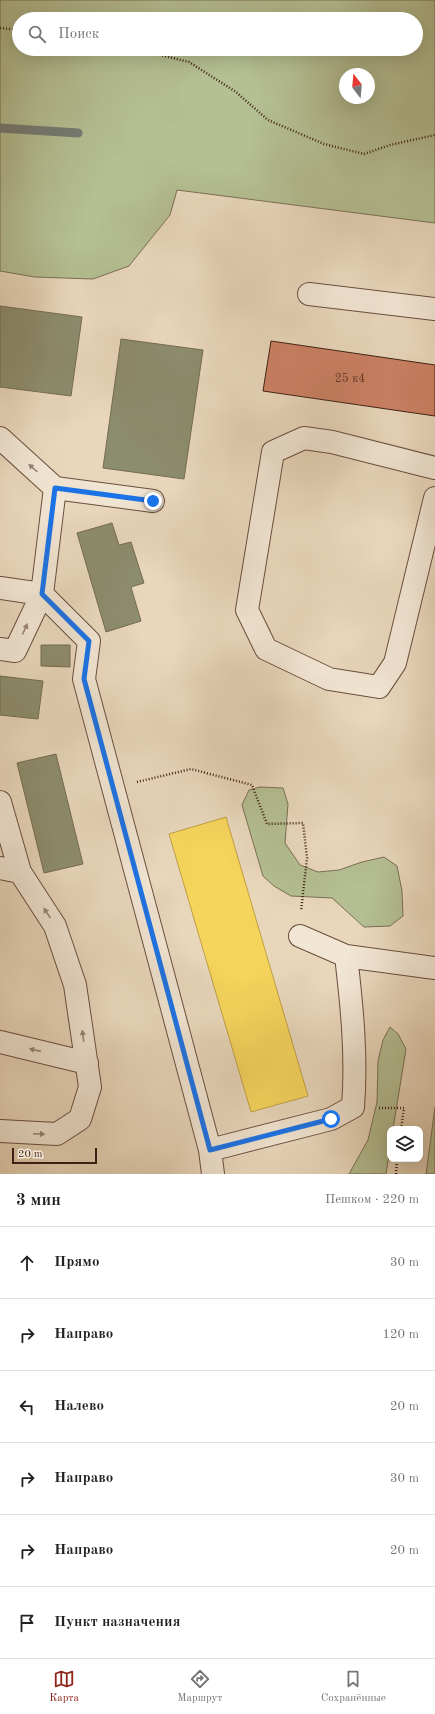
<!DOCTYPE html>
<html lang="ru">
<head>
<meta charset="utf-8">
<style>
  :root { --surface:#fff; --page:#f6f6f6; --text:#222; --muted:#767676; --line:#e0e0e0; --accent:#8f2418 }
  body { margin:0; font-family:"Old Standard TT",serif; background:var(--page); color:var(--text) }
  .controls { position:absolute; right:12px; bottom:12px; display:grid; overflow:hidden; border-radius:8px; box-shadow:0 4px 16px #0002 }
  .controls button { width:36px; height:36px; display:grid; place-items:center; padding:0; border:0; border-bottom:1px solid var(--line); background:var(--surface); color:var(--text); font:20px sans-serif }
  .compass { position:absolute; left:339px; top:68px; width:36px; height:36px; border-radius:50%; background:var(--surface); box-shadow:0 4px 16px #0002; rotate:344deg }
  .scale { position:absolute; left:12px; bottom:10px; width:85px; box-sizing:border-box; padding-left:4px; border:2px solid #3f2114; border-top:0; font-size:11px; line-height:14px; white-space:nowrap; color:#3f2114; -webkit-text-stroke:3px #f1e5d3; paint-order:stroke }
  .stop { position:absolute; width:12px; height:12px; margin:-9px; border:3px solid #1a73e8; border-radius:50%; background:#fff }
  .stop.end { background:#1a73e8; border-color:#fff; box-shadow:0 1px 4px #0008 }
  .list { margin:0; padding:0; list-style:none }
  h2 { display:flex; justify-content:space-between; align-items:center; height:52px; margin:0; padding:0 16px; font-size:17px }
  h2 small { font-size:13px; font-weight:400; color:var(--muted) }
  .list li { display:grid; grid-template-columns:26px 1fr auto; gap:12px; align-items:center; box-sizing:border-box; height:72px; padding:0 16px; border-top:1px solid var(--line) }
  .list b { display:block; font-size:15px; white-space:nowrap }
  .list em { font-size:13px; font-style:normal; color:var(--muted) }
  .icon { flex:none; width:22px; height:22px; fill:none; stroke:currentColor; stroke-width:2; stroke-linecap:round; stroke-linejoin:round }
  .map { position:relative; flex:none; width:435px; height:1174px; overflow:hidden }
  .search { position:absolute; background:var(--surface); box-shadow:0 4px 16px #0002; left:12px; right:12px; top:12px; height:44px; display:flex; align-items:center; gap:10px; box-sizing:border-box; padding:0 14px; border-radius:22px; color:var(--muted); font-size:15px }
  .sheet { height:484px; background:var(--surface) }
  nav { display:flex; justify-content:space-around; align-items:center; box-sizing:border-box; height:56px; border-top:1px solid var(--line); background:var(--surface); font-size:11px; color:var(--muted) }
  nav a { display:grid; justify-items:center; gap:2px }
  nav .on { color:var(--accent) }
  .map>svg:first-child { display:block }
  .green { fill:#b4bf93; stroke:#7a7054; fill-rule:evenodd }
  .homes { fill:#f6d55c; stroke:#bf9f46 }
  .industry { fill:#8c8c6e; stroke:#756c53 }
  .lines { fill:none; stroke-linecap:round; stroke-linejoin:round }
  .stream { stroke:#747c75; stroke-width:9 }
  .building { fill:#cb8164; stroke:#3f2114 }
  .minor-casing { stroke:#6a4e3e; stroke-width:24 }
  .path { stroke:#3f2114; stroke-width:2.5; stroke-dasharray:1 2; stroke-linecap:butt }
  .minor { stroke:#f1e5d3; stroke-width:22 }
  .oneway { fill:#988374 }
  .route { stroke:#1a73e8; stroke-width:5 }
  .labels { text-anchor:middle; stroke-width:4; stroke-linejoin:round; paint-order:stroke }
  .number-label { font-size:12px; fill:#623928 }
</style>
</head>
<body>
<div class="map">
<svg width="435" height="1174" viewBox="0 0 435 1174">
  <rect width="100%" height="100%" fill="#e9d7bc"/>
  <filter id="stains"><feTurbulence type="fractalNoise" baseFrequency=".005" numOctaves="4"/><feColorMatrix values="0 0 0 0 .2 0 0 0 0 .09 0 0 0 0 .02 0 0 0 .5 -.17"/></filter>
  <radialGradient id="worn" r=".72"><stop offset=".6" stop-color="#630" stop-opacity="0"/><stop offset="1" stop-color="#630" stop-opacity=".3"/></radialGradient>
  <path class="green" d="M0 0H435V223L177 190 170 215 129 266 93 279 35 277 0 271ZM19 19H416V49H19ZM345 74H369V98H345Z
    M260 787 283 788 288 804 285 843 300 865 318 872 339 870 362 862 384 857 397 866 402 891 403 916 390 926 364 927 332 898 291 896 274 886 263 876 242 805 249 790Z
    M390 1027 398 1034 406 1049 393 1129H390V1149L386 1174H349L368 1140 377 1102 378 1061 383 1040Z
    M435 1107V1174H426Z"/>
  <path class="homes" d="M226 817 308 1096 251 1112 169 834Z"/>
  <path class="industry" d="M0 306 82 317 71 396 0 387Z
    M121 339 203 350 184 479 103 468Z
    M112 523 119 545 131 542 144 583 131 587 141 621 106 632 77 533Z
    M41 645H70V667L41 666Z
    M0 676 43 681 38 719 0 715Z
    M56 754 83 864 44 873 17 763Z"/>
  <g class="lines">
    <path class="stream" d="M0 128 78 133"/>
  </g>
  <path class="building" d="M271 341 435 365V416L263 391Z"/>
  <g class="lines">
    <g class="minor-casing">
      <path id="minor" d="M309 294 435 309
        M0 438 55 488 42 594 0 588
        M435 468 332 442 304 438 273 452 247 610 266 649 329 679 379 687 395 663 435 498
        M55 488 153 501
        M0 649 15 651 42 594 89 641 84 679 210 1150 213 1174
        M0 802 20 872 55 926 75 985 90 1087 80 1119 57 1134 0 1131
        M0 868 20 872
        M346 956 435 968
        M0 1042 87 1063
        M210 1150 331 1119 353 1107C357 1057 352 1007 346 956L300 936"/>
    </g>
    <path class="path" d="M0 28 19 30
      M136 49 189 62 236 92 268 120 324 144 364 154 390 145 435 135
      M137 782 191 769 252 785 267 824 303 823 307 858 301 911
      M379 1108H404L401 1129
      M396 1174 397 1159"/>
    <use href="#minor" class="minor"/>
  </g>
  <defs><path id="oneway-solid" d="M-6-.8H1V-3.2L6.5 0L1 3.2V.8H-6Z"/></defs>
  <g class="oneway">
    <use href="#oneway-solid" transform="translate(33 468) rotate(-138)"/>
    <use href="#oneway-solid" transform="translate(25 629) rotate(-65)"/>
    <use href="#oneway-solid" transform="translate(47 913) rotate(-124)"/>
    <use href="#oneway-solid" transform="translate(83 1036) rotate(-98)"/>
    <use href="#oneway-solid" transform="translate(35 1050) rotate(-167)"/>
    <use href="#oneway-solid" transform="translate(39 1134) rotate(2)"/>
  </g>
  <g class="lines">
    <path class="route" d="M153 501 55 488 42 594 89 641 84 679 210 1150 331 1119"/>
  </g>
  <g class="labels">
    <g class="number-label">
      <text x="350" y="382">25 к4</text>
    </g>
  </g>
  <rect width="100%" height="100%" filter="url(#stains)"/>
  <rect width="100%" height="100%" fill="url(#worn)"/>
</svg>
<div class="controls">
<button><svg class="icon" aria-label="layers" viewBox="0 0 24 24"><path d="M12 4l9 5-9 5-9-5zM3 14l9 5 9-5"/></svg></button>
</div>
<svg class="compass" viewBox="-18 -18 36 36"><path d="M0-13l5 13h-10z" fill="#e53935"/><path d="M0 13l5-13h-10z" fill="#767676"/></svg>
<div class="scale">20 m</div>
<div class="stop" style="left:331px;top:1119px"></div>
<div class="stop end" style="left:153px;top:501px"></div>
<div class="search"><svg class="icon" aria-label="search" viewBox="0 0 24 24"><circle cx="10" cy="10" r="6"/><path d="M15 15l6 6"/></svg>Поиск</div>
</div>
<section class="sheet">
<h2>3 мин<small>Пешком · 220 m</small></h2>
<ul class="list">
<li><svg class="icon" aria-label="ahead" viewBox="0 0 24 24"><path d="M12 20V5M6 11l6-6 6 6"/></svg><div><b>Прямо</b></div><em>30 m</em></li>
<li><svg class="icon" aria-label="right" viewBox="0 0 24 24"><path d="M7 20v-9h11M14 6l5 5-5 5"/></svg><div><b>Направо</b></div><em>120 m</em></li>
<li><svg class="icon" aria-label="left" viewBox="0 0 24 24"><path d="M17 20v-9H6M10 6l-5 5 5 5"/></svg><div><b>Налево</b></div><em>20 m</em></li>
<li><svg class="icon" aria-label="right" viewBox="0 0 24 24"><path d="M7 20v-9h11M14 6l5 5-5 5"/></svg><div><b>Направо</b></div><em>30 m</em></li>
<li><svg class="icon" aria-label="right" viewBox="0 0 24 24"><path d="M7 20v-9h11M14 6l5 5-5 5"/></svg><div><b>Направо</b></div><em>20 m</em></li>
<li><svg class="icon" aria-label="arrive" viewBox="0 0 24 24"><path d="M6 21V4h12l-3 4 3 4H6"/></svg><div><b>Пункт назначения</b></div></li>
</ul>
</section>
<nav>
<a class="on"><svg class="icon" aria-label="map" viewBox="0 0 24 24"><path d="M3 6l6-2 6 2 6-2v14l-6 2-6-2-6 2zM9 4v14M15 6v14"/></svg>Карта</a>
<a><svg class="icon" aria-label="directions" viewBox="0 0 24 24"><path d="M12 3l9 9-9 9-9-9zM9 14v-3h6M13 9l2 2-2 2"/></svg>Маршрут</a>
<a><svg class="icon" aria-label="saved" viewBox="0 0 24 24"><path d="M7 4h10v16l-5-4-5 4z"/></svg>Сохранённые</a>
</nav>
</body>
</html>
